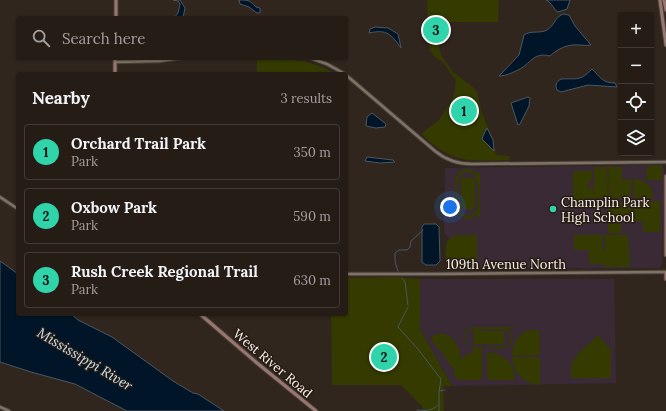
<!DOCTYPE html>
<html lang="en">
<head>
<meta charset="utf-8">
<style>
  :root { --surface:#251c16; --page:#2d251f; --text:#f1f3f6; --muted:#a3a1a1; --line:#423a35; --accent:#30d4aa }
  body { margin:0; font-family:Lora,serif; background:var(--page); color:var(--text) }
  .controls { position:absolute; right:12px; top:12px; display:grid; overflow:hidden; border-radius:4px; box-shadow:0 1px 3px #0004 }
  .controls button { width:36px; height:36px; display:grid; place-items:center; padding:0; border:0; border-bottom:1px solid var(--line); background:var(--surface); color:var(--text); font:20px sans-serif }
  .you { position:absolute; left:450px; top:207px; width:14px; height:14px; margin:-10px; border:3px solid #fff; border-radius:50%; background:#1a73e8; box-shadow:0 0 0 6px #1a73e833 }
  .badge { display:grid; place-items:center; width:26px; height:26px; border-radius:50%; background:var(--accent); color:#111; font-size:13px; font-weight:700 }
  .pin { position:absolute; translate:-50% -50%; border:2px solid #fff; box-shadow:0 1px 4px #0006 }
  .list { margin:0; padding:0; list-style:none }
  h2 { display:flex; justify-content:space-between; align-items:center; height:52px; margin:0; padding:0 16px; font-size:17px }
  h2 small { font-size:13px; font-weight:400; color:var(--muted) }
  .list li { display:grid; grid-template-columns:26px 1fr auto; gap:12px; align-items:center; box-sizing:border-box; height:56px; margin:0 8px 8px; padding:0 8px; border:1px solid var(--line); border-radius:4px }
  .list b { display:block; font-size:15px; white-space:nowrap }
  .list p { margin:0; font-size:13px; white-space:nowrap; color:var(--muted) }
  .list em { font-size:13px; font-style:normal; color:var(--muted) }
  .icon { flex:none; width:22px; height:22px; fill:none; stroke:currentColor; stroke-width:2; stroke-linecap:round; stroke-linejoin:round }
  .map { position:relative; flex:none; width:666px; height:411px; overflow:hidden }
  .search { position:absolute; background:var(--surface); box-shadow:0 1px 3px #0004; left:16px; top:16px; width:332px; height:44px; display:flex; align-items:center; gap:10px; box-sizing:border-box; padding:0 14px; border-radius:4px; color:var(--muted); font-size:15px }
  .panel { position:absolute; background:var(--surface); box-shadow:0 1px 3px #0004; left:16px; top:72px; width:332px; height:244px; border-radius:4px }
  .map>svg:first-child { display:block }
  .education { fill:#392a36 }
  .green { fill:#343a00; fill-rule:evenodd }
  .water { fill:#001527; stroke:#4b5762 }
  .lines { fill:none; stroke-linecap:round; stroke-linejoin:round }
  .stream { stroke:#4b5762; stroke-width:1 }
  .tertiary-casing { stroke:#4a4139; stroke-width:4.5 }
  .secondary-casing { stroke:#4a4139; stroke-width:5 }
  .tertiary { stroke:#7f7267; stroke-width:2.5 }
  .secondary { stroke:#987671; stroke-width:3 }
  .poi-dot { fill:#30d4aa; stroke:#271c13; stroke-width:1.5 }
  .labels { text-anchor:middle; stroke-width:3; stroke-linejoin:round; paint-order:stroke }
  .poi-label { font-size:13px; fill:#faf2ec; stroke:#271c13; text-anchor:start }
  .street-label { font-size:13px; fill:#faf2ec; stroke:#271c13 }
  .water-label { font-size:14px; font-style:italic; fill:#c5e4fa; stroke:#271c13 }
</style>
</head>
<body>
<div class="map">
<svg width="666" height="411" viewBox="0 0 666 411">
  <rect width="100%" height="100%" fill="#31261d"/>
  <path class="education" d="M662 165 664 169 662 264 659 268 446 269V244L449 238 444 233 445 168Z
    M420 279H614L616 383 452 386 420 329Z"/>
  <path class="green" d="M427 0H499L498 22H449L443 33 439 47 441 55 454 73 473 87 477 92 483 115 493 141 496 155 509 156 510 159 508 160C466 161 454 164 421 134L439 120 451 102 455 90 456 81 443 62 435 57 430 50 428 28Z
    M257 58C287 58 310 59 336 74H257Z
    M647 166H662V180H646Z
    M594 167H607L608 198H594V200L573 201V173L575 171H592V179L586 187H593L594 194Z
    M608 167H622V180L631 179V197L630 198 612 199V198H609Z
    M465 169C471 169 474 173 480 173V217H478L477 214 473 218 466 219 460 215 456 210 455 178 459 172ZM466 172 474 174C478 179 480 205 476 211 474 214 472 215 468 216L462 214C457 209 456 184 459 178 460 174 463 173 466 172Z
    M461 178H475V209H461Z
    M633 179C645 179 653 186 653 198H635L634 197Z
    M643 201H660V232H643V221L634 222V204Z
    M607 203H630L632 204V222L621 220V233H608Z
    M456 235H477V263L475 265H446C446 254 442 239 456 235Z
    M574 235H602V249L604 251 605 250 604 235H628L630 267H604V264H591L589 263 588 250H574Z
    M397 277 420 279V329L452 386H443L444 411H422V406L401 385H332L331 314H346V278Z
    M473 327H513V329H508C511 332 514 336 512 341 509 352 491 348 482 348V377L480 380H459L454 376V370L442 354 443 351H440L430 338C446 325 462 344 460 359L466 355 473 352V348L465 343 463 337 466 330ZM474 329 473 344H504V331H476L486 330 477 329H495L492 330 502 329 507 331 510 334C512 340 510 344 504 346 494 347 455 352 467 332Z
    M528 330H539L540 354 538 355 512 356C512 344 517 335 528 330Z
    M598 336H599L611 350V377L610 378H572C566 358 585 348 598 336Z
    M487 352C504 353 514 363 515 380H489L487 377Z
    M512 357H538L540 358V385C524 383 513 374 512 357Z"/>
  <path class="water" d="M173 0H180L185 8 183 18H174L178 13 180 4 178 1Z
    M239 0C249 0 249 0 256 7L260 8V13H257L249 7 240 4Z
    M546 0H570L567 9 558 12C554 10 552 3 546 0Z
    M563 14 569 15 575 26 591 45C586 46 583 45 578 45 568 44 557 49 550 56 534 52 532 62 520 69 514 72 506 76 499 76L519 55 524 35C531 30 539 34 547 30 555 25 554 18 563 14Z
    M375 27 388 28 398 34 401 48C391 34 387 29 369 33L370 29Z
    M592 69C600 76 601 83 615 83L617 87 588 85 561 92 557 90C555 85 556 82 561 79 578 78 579 82 592 69Z
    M528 97 530 98 529 106 520 124 518 125 511 103Z
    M372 113 386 124 385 127 376 128 366 126 367 117Z
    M487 128 493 140 494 151 482 139 483 136Z
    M367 157 393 160 395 162 380 163 365 161Z
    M424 224H436L439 227 440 261 436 265H426L422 262V227Z
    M0 261 18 274V314H71L78 320 112 337 173 381 193 393 198 394 224 411H127L75 384 31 372 0 362Z"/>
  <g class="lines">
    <path class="stream" d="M398 271 395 262V253L399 250H407L410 247 411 241 423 230
      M402 278 405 282 408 305
      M408 307 398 327 417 348 441 379 439 392V411
      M439 391 445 390
      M417 410C424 411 433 411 438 405"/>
    <g class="tertiary-casing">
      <path id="tertiary" d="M310 58 327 64 345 74
        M115 62 159 61 182 58
        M346 75 435 151C446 160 458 164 472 164L666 162
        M0 197 18 209
        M346 274H436L666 272
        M0 407 9 411"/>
    </g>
    <g class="secondary-casing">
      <path id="secondary" d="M660 0 666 45
        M664 0 666 10
        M116 18V0
        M115 74V58
        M666 176V255
        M666 273V279
        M200 314 257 363 316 411"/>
    </g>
    <use href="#tertiary" class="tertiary"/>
    <use href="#secondary" class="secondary"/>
  </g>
  <circle class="poi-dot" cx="553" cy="209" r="4"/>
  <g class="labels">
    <g class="poi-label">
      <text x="561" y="207">Champlin Park<tspan x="561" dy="15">High School</tspan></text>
    </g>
    <g class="street-label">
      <text x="506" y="269">109th Avenue North</text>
      <text transform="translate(273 363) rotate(40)" y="5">West River Road</text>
    </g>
    <g class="water-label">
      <text transform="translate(85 359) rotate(31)" y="5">Mississippi River</text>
    </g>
  </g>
</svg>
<div class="controls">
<button>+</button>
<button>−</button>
<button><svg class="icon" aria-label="locate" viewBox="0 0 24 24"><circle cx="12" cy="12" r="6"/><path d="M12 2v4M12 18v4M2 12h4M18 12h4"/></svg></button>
<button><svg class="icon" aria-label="layers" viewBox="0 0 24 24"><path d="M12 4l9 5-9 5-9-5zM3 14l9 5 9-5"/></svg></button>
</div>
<div class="you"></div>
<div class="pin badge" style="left:464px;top:111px">1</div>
<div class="pin badge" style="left:384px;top:357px">2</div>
<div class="pin badge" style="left:436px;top:30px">3</div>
<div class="search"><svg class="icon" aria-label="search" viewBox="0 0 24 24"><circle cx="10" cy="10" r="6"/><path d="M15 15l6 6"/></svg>Search here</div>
<section class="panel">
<h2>Nearby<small>3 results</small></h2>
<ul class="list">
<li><span class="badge">1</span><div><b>Orchard Trail Park</b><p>Park</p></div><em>350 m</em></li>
<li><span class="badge">2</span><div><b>Oxbow Park</b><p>Park</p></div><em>590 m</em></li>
<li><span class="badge">3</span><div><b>Rush Creek Regional Trail</b><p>Park</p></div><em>630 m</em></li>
</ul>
</section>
</div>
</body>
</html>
